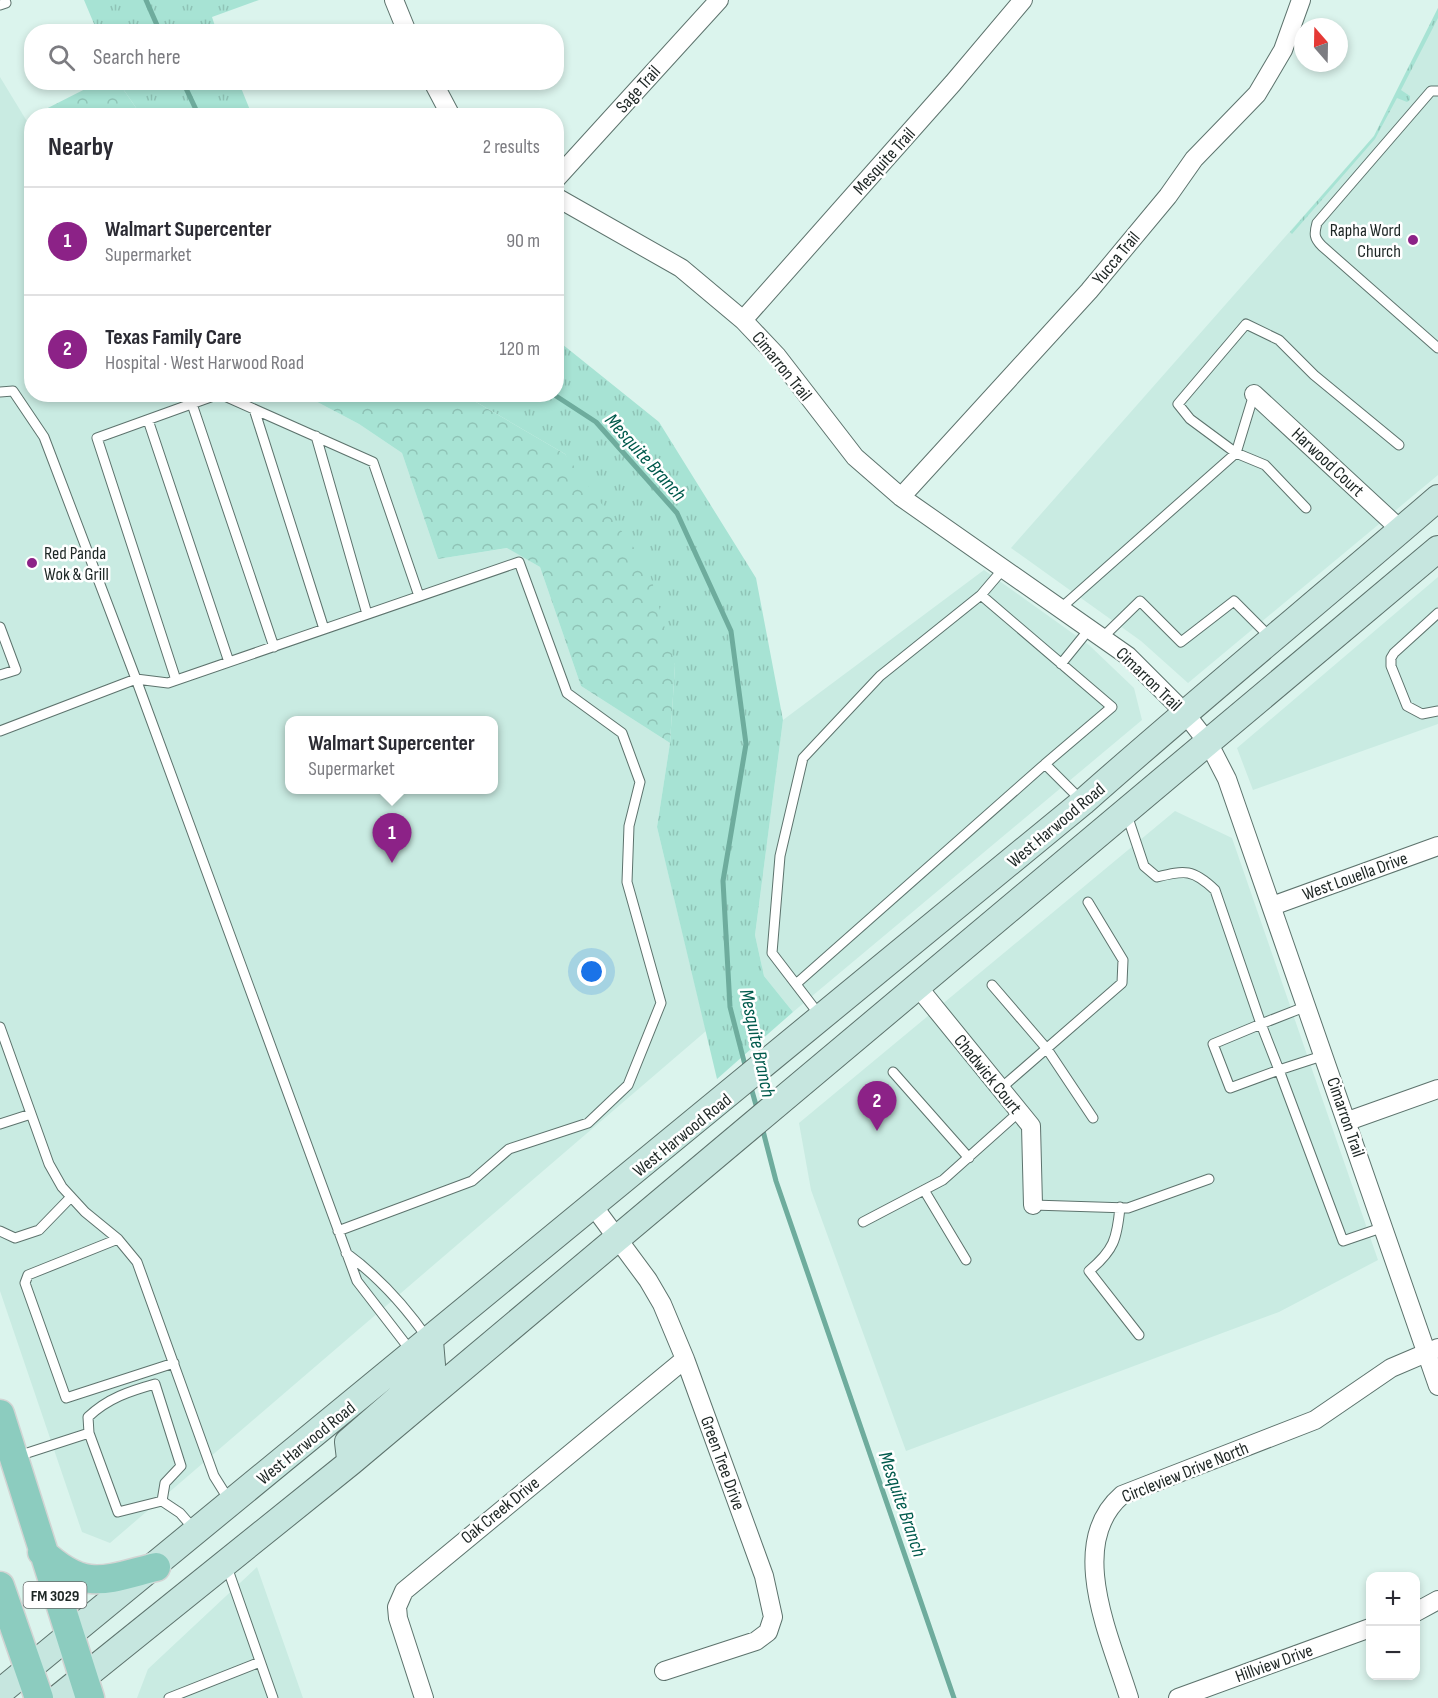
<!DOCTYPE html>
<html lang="en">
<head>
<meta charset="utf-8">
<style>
  :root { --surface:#fff; --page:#f7f7f7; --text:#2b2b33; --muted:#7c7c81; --line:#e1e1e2; --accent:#8c2287 }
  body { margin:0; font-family:"Sofia Sans Condensed",sans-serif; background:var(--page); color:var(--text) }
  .controls { position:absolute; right:18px; bottom:18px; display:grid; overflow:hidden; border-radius:12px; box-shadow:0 3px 9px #0003 }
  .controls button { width:54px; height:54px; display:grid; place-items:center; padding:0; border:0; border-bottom:2px solid var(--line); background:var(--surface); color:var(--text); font:30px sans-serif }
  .compass { position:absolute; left:1294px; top:18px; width:54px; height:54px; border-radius:50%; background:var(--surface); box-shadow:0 3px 9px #0003; rotate:340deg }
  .you { position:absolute; left:592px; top:972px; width:21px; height:21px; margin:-15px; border:4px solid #fff; border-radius:50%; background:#1a73e8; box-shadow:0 0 0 9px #1a73e833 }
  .badge { display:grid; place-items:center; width:39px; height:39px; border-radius:50%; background:var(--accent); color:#fff; font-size:20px; font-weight:700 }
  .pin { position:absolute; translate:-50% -50px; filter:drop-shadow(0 2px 3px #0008) }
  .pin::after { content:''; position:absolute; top:32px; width:21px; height:18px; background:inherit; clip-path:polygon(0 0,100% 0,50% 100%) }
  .popup { position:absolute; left:285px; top:716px; width:213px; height:78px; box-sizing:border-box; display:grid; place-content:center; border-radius:12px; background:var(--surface); filter:drop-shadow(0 2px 4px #0005); font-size:20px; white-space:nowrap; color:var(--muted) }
  .popup b { font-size:22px; color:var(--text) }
  .popup::after { content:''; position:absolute; left:50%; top:100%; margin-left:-12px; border:12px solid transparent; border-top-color:var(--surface) }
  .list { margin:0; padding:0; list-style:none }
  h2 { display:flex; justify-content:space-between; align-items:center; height:78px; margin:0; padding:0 24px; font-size:26px }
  h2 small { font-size:20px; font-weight:400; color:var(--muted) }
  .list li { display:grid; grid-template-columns:39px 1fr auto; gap:18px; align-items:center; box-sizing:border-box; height:108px; padding:0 24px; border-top:2px solid var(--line) }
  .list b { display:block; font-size:22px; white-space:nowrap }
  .list p { margin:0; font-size:20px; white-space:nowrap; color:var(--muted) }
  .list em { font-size:20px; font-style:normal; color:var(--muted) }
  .icon { flex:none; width:33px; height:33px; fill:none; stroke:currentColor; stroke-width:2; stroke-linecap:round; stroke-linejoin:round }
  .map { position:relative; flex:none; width:1438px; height:1698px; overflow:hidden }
  .search { position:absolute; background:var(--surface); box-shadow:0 3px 9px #0003; left:24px; top:24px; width:540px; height:66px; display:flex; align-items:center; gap:15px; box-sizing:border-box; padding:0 21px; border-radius:24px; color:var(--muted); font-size:22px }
  .panel { position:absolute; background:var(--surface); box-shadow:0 3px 9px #0003; left:24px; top:108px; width:540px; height:294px; border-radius:24px }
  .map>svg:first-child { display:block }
  .built { fill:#c9ebe2; fill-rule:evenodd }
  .grass { fill:url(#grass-tufts) }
  .forest { fill:url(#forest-crowns) }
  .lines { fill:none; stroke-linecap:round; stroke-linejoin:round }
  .stream { stroke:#6eac9d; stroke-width:5 }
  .lane-casing { stroke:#5d736d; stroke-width:11 }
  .street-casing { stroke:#5d736d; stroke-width:20 }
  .secondary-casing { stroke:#5d736d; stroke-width:28 }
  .primary-casing { stroke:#d2d4d3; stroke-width:31 }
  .lane { stroke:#fff; stroke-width:9 }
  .street { stroke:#fff; stroke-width:18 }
  .secondary { stroke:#c6e6df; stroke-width:26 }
  .primary { stroke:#8cccbf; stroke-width:28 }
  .poi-dot { fill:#8c2287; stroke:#fff; stroke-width:2 }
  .labels { text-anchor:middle; stroke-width:5; stroke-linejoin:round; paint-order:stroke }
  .shield { fill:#fff; stroke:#616766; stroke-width:1.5 }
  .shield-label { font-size:16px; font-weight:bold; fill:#1d2624 }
  .street-label { font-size:18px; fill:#1d2624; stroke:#fff }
  .poi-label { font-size:18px; fill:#1d2624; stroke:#fff; text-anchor:end }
  .water-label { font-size:20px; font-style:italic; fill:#005a4c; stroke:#fff }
</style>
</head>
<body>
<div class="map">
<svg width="1438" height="1698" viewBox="0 0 1438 1698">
  <defs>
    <pattern id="grass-tufts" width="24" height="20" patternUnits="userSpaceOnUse" patternTransform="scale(1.5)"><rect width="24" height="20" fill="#a7e3d4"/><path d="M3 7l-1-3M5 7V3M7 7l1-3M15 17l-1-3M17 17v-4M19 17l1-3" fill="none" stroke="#8fc3b6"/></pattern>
    <pattern id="forest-crowns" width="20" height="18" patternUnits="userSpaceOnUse" patternTransform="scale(1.5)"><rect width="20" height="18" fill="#a7e3d4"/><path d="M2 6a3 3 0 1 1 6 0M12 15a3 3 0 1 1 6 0" fill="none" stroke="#8fc3b6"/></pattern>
  </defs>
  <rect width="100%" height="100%" fill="#dbf4ed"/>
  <path class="built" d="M1438 8V475L1188 683 1141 641 1011 548 1374 136Z
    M0 77 31 128 32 394 304 395 359 424 402 453 438 559 508 548 540 567 581 686 670 743 657 827 706 1031 110 1543 82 1532 0 1291ZM290 720H494V790H290Z
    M984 570 1089 645 1134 688 1142 720 793 1012 764 976 755 935 783 720Z
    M1438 577V724L1253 790 1237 748Z
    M1175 811 1232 838 1378 1260 1279 1312 906 1451 811 1190 799 1123Z
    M257 1567 303 1698H137L148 1669Z"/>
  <path class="grass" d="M84 0H259L212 17 217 32 97 31Z
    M1438 8V18L1401 90 1410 96V100L1407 102 1397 98 1375 139 1292 234 1290 232 1374 136Z
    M119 83H239L252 115H141Z
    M557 340 659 422 756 578 783 720 755 935 764 976 793 1012 717 1079 657 827 670 743 675 665 565 454 464 395 556 394Z"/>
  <path class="forest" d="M99 82 119 83 141 115H34Z
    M304 395H464L565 454 648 567 675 665 670 743 581 686 540 567 507 548 438 559 402 453 359 424Z"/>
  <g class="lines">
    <path class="stream" d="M146 0 160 32
      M183 82 199 116
      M553 394 596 422 677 513 731 631 746 744 723 881 730 1007 746 1069
      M750 1084 758 1112
      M762 1127 776 1181 954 1698"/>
    <g class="lane-casing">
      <path id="lane" d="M0 5 6 3 5 0
        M1438 91H1431L1317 223C1314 234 1314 238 1322 246L1438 348
        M0 392 13 391 44 437 136 679 357 1281 411 1351
        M220 394 373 462 419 596
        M192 404 274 647
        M254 409 324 629
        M148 420 229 662
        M316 436 367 614
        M1306 508 1265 465 1236 453 1190 419 1178 404 1246 324 1279 340 1314 375 1399 445
        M981 595 1004 568
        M1062 607 1236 453 1254 394
        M1438 613 1394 653 1391 658V666L1407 706 1422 714 1438 711
        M0 627 16 670 0 675
        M1103 637 1140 601 1181 642 1234 601 1271 638
        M1061 664 1091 627
        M176 680 97 438 219 394
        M0 731 136 679 168 683 519 562 567 693 622 733 640 782 629 826 627 882 661 1003 628 1085 588 1123 509 1149 472 1181 338 1231
        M1127 815 1144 866 1157 877C1185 870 1193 869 1215 890L1261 1024 1307 1006
        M796 984 1045 764
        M992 985 1047 1049 1093 1118
        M821 1017 772 953 780 856 803 758 880 676 981 595 1112 707 1045 764 1082 801
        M1261 1024 1279 1070 1230 1088 1213 1044Z
        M0 1027 49 1164 62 1187 85 1212 118 1239 137 1262 214 1476 229 1500
        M1325 1055 1279 1070 1343 1241 1384 1227
        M893 1072 969 1158
        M1000 1089 1122 983 1123 960 1088 902
        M0 1124 31 1114
        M924 1190 966 1260
        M1033 1205 1128 1208 1209 1179
        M1120 1207C1117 1239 1114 1250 1089 1271L1139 1335
        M863 1222 943 1180 1019 1112
        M0 1231 15 1238 39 1230 71 1197
        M118 1239 28 1275 25 1283 66 1398 174 1363
        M346 1253C379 1277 405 1306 428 1339
        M89 1433 88 1417C108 1398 130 1391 155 1384L181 1466 165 1483 162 1501
        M18 1456 89 1433 118 1512 162 1501 180 1513 194 1529
        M226 1564 273 1698
        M169 1698 260 1662"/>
    </g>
    <g class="street-casing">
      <path id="street" d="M394 0 407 32
        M433 82 451 116
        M556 179 719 0
        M556 197 681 268 743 320 777 356 855 457 901 497 1128 656 1184 712 1209 744 1227 779 1438 1386
        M743 320 953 83 1023 0
        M1254 394 1401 530
        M901 497 1089 291 1168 196 1194 159 1257 94 1283 50 1301 0
        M1272 906 1438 846
        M918 987 1031 1126 1033 1205
        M1348 1121 1438 1089
        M594 1207 648 1280 662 1304 685 1359 764 1576 773 1617 768 1632 756 1641 664 1671
        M1416 1612 1438 1600
        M424 1698 398 1618 397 1607 404 1591 685 1359
        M1129 1698C1111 1639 1065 1544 1122 1495L1315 1420 1391 1368 1438 1348
        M1178 1698 1370 1628"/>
    </g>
    <g class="secondary-casing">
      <path id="secondary" d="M350 1459 348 1442 424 1376 432 1365 430 1341
        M0 1692 1083 802C1199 699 1320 600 1438 498
        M58 1698 351 1462 1438 549"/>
    </g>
    <g class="primary-casing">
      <path id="primary" d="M0 1414 90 1698
        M42 1552C85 1592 104 1580 156 1567
        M0 1586 39 1698"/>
    </g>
    <use href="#lane" class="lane"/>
    <use href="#street" class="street"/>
    <use href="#secondary" class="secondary"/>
    <use href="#primary" class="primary"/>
  </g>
  <g class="poi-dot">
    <circle cx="1413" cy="240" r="6"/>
    <circle cx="32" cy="563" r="6"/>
  </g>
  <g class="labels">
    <rect class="shield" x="23.5" y="1582" width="63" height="26" rx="4.5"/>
    <g class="shield-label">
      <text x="55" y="1601">FM 3029</text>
    </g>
    <g class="street-label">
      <text transform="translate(638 89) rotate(-48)" y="6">Sage Trail</text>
      <text transform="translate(884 161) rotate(-48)" y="6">Mesquite Trail</text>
      <text transform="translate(1116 258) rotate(-50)" y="6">Yucca Trail</text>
      <text transform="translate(782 366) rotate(51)" y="6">Cimarron Trail</text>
      <text transform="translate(1328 462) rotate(43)" y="6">Harwood Court</text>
      <text transform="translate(1149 679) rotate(44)" y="6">Cimarron Trail</text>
      <text transform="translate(1056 825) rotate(-40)" y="6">West Harwood Road</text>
      <text transform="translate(1355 876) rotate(-20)" y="6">West Louella Drive</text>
      <text transform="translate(988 1074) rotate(51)" y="6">Chadwick Court</text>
      <text transform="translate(1346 1117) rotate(71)" y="6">Cimarron Trail</text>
      <text transform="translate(682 1135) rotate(-39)" y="6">West Harwood Road</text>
      <text transform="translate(306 1443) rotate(-39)" y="6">West Harwood Road</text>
      <text transform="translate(723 1463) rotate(70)" y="6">Green Tree Drive</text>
      <text transform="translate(1185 1472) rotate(-22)" y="6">Circleview Drive North</text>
      <text transform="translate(500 1510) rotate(-39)" y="6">Oak Creek Drive</text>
      <text transform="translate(1274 1663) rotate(-20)" y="6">Hillview Drive</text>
    </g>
    <g class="poi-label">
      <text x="1401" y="236">Rapha Word<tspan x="1401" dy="21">Church</tspan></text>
      <text x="44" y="559" text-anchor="start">Red Panda<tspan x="44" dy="21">Wok &amp; Grill</tspan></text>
    </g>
    <g class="water-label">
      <text transform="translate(646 457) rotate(48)" y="7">Mesquite Branch</text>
      <text transform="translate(758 1043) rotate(78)" y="7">Mesquite Branch</text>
      <text transform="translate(903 1504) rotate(71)" y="7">Mesquite Branch</text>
    </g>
  </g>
</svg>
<div class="controls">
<button>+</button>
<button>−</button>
</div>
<svg class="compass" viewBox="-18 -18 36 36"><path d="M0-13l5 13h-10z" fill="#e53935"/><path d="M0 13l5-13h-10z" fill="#7c7c81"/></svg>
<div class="you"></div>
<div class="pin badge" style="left:392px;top:863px">1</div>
<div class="popup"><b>Walmart Supercenter</b>Supermarket</div>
<div class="pin badge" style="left:877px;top:1131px">2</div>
<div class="search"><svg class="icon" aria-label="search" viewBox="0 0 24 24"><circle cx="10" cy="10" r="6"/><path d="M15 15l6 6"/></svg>Search here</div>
<section class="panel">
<h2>Nearby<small>2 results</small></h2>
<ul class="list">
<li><span class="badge">1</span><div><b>Walmart Supercenter</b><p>Supermarket</p></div><em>90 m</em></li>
<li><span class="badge">2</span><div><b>Texas Family Care</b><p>Hospital · West Harwood Road</p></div><em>120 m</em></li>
</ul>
</section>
</div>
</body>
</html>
